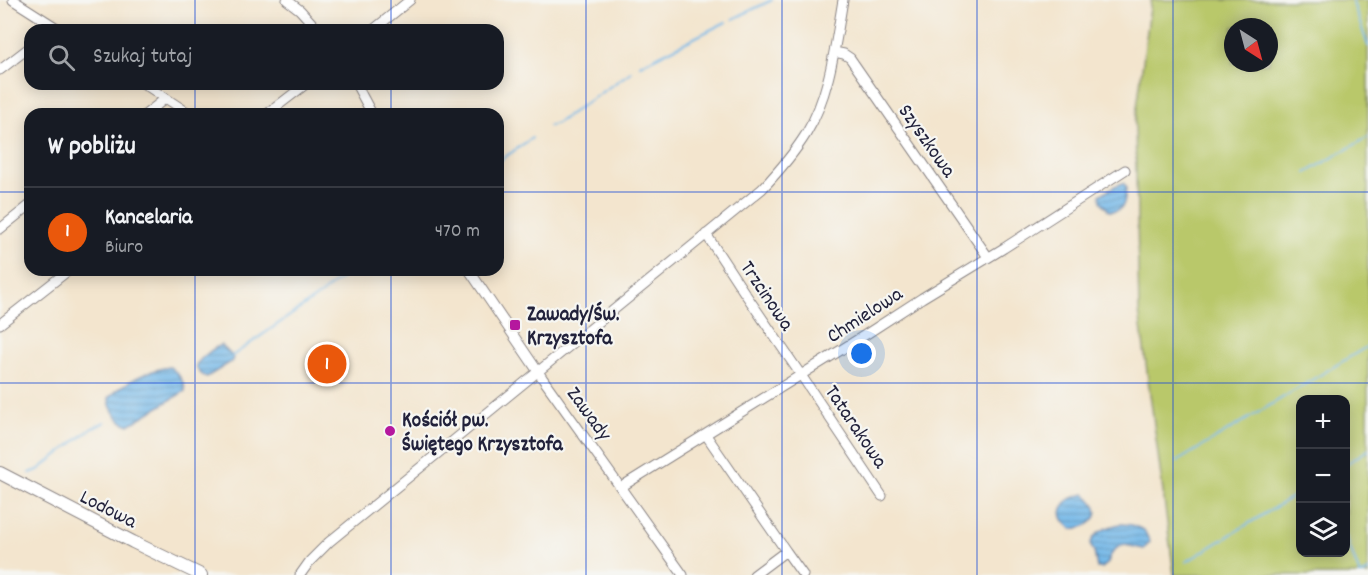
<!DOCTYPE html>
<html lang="pl">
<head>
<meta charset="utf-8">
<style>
  :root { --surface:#171b24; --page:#242831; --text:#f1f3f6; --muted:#9ea1a6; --line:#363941; --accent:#ea580c }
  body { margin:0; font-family:Dekko,sans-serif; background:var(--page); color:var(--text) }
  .controls { position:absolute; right:18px; bottom:18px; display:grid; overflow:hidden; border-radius:12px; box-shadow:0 3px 15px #0003 }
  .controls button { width:54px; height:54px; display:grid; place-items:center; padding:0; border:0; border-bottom:2px solid var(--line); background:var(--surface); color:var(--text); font:30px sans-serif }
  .compass { position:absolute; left:1224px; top:18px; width:54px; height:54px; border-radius:50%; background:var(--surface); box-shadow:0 3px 15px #0003; rotate:144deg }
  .you { position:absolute; left:862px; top:354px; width:21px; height:21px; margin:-15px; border:4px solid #fff; border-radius:50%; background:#1a73e8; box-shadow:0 0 0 9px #1a73e833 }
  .badge { display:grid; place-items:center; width:39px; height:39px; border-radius:50%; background:var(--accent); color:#fff; font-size:20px; font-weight:700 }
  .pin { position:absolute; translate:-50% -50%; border:3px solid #fff; box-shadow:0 2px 6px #0006 }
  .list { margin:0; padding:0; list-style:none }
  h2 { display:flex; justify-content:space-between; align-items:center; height:78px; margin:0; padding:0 24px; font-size:26px }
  h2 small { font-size:20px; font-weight:400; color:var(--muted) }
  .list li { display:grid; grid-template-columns:39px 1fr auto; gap:18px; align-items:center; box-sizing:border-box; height:90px; padding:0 24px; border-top:2px solid var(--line) }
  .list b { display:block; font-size:22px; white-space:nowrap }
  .list p { margin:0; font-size:20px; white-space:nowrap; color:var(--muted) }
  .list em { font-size:20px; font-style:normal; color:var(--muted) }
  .icon { flex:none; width:33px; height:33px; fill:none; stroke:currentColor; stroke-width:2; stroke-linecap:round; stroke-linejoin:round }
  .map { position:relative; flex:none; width:1368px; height:575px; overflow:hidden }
  .search { position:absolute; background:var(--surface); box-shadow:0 3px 15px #0003; left:24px; top:24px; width:480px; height:66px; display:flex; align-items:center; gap:15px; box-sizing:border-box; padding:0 21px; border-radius:18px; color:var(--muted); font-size:22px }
  .panel { position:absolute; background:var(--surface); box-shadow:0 3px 15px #0003; left:24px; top:108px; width:480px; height:168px; border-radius:18px }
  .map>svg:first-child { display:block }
  .grass { fill:#b9c86b; stroke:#6e7553; stroke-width:1.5; fill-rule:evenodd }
  .water { fill:url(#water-rules); stroke:#4a6c92; stroke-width:1.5 }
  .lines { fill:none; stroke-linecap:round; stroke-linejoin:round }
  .stream { stroke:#72b7e8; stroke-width:2 }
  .minor-casing { stroke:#8a8484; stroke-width:11 }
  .tertiary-casing { stroke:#8a8484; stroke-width:14 }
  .minor { stroke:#fff; stroke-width:9 }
  .tertiary { stroke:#fff; stroke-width:12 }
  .grid { fill:none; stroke:#1d4ed8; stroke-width:1.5; stroke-opacity:0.55 }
  .poi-dot { fill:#b5179e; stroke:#f6f6f2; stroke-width:2 }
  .labels { text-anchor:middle; stroke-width:4.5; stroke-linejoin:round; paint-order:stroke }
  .street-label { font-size:21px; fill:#22223b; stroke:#f6f6f2 }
  .poi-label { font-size:21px; font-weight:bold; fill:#22223b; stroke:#f6f6f2; text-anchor:start }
</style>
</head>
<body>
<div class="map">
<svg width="1368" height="575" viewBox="0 0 1368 575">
  <defs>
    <pattern id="water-rules" width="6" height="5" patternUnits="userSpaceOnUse" patternTransform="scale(1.5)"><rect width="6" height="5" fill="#72b7e8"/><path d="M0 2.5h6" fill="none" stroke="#5d94bd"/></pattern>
  </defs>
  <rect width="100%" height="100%" fill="#f6f6f2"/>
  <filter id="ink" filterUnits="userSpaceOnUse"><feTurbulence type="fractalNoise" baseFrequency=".0167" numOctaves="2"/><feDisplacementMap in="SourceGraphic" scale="12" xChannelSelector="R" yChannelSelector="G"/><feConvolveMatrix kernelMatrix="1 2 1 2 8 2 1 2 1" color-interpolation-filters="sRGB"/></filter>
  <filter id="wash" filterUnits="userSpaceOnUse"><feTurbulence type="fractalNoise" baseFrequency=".008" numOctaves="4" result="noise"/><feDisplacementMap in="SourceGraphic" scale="24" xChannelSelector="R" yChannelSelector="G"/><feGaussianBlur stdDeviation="1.35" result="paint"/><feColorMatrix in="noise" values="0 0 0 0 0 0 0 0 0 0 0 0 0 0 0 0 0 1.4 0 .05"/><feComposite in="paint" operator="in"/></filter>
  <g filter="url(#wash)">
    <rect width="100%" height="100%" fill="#f3e5ce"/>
    <path class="grass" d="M1151 0H1368V575H1174L1139 311 1135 123ZM1233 27H1269V63H1233ZM1300 400H1346V552H1300Z"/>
    <path class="water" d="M1123 183 1126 186C1125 200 1126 212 1109 211L1101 201 1100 195 1115 186Z
      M221 345 232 356 233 359 231 362 207 377C201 375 197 371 196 365 201 358 213 348 221 345Z
      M170 367C177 372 185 382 185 391L129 425C119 422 109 409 109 398 124 382 148 370 170 367Z
      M1085 494C1107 512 1095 526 1072 529 1051 513 1064 498 1085 494Z
      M1121 524 1132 525 1144 530 1150 542 1144 549C1139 548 1128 545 1124 545 1115 546 1109 556 1108 563L1102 568H1097L1094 551 1090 545C1094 532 1109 526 1121 524Z"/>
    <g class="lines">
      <path class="stream" d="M1352 0 1368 46
        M733 19 772 0
        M640 65 726 22
        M549 126 557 123 631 72
        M498 162 532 138
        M1306 173 1368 137
        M232 356 321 294 351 270
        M1178 461 1368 346
        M1346 464 1368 450
        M30 473 38 470 91 429 105 422
        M1346 537 1360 575
        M1186 562 1300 492
        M1362 575 1368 571"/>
    </g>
  </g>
  <g filter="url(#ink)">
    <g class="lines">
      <g class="minor-casing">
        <path id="minor" d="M13 0 60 30
          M287 0 300 10 318 30
          M373 30 410 0
          M834 52 844 54 850 58 988 257
          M0 70 30 47
          M144 84 190 114
          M356 84 372 114
          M146 114 166 98
          M267 114 306 84
          M0 229 30 205
          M706 234 744 292 801 375 882 496
          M469 270 543 379 683 575
          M0 324 69 270
          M706 435 786 551
          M621 487 865 335 922 298 1004 248 1125 170
          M300 575 310 561 329 542 762 189C778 172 793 155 806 134 830 94 835 46 843 0
          M754 575 786 551 803 575"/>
      </g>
      <g class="tertiary-casing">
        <path id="tertiary" d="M0 473 133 542 201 575"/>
      </g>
      <use href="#minor" class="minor"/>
      <use href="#tertiary" class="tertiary"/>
    </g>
  </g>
  <path class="grid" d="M195 0V30M391 0V30M586 0V575M782 0V575M977 0V575M1173 0V575M195 84V114M391 84V114M0 192H30M498 192H1368M195 270V575M391 270V575M0 383H1368"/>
  <g class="poi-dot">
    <rect x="509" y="319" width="12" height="12" rx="3"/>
    <circle cx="390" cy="431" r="6"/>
  </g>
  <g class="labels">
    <g class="street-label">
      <text transform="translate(928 140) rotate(55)" y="7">Szyszkowa</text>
      <text transform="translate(768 295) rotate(56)" y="7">Trzcinowa</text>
      <text transform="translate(864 314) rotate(-33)" y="7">Chmielowa</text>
      <text transform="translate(590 413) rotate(54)" y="7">Zawady</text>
      <text transform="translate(857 426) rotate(56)" y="7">Tatarakowa</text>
      <text transform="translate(109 508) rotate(27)" y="7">Lodowa</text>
    </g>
    <g class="poi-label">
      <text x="527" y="320">Zawady/Św.<tspan x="527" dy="24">Krzysztofa</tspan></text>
      <text x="402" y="426">Kościół pw.<tspan x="402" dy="24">Świętego Krzysztofa</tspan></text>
    </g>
  </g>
</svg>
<div class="controls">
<button>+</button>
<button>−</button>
<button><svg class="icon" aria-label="layers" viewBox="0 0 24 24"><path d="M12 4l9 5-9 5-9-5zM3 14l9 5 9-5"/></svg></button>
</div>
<svg class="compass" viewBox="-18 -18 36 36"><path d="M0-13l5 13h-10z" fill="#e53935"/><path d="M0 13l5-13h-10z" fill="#9ea1a6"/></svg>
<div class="you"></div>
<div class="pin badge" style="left:327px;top:364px">1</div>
<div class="search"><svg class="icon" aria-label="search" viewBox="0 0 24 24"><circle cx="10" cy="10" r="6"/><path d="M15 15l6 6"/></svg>Szukaj tutaj</div>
<section class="panel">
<h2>W pobliżu<small></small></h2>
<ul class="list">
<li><span class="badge">1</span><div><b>Kancelaria</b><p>Biuro</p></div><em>470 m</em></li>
</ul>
</section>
</div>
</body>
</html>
